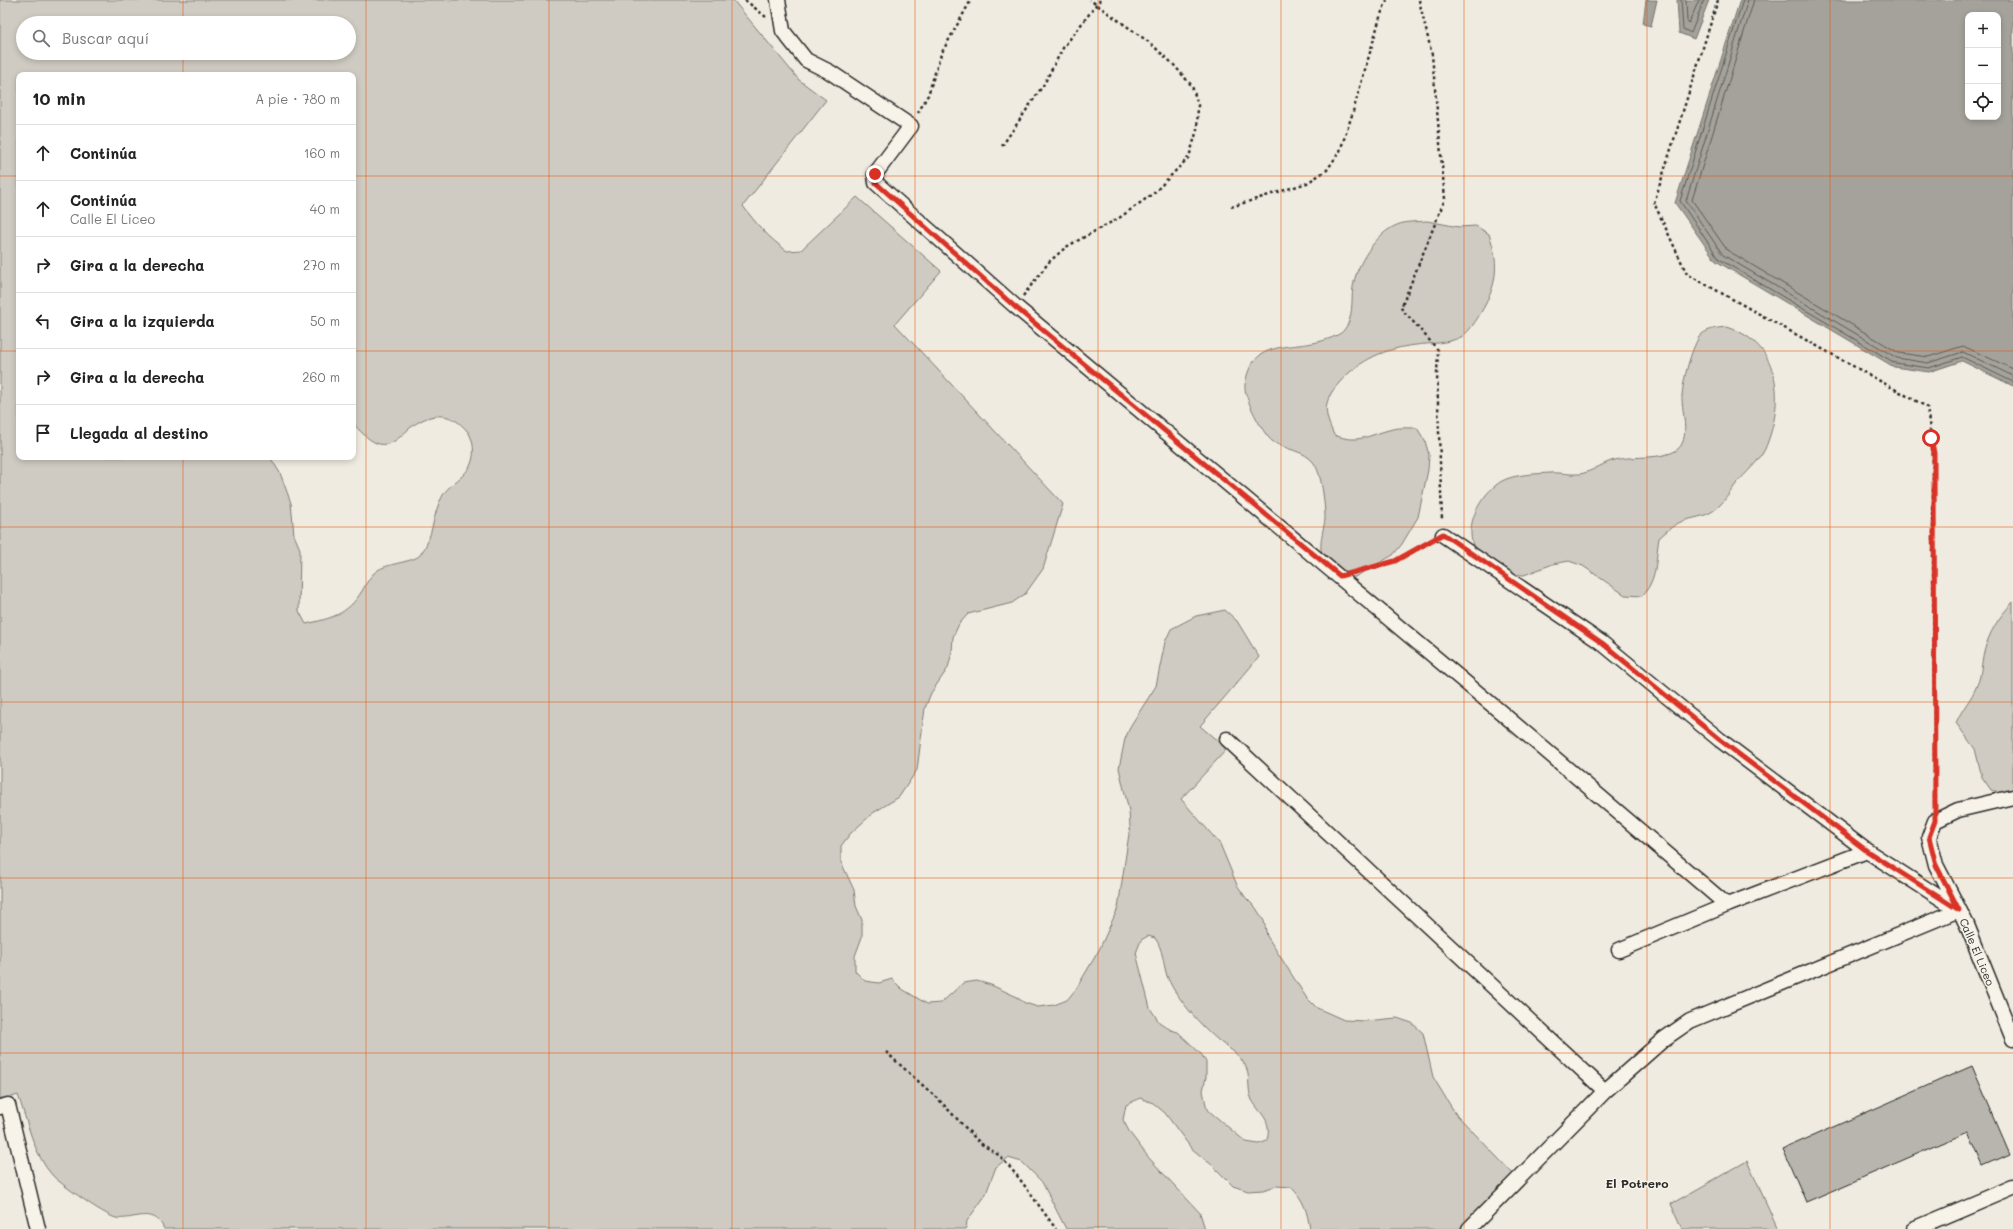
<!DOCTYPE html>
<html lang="es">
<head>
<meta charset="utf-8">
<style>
  :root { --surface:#fff; --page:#f6f6f6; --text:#222; --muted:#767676; --line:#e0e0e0 }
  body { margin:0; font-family:Mali,sans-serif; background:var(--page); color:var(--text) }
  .controls { position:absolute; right:12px; top:12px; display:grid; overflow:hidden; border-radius:8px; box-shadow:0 2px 6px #0003 }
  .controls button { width:36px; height:36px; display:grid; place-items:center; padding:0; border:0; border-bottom:1px solid var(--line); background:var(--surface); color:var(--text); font:20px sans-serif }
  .stop { position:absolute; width:12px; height:12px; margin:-9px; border:3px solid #d93025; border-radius:50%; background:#fff }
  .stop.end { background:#d93025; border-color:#fff; box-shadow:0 1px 4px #0008 }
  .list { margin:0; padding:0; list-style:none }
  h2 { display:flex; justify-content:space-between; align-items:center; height:52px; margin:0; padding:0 16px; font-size:17px }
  h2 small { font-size:13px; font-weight:400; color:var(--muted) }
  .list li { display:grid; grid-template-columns:26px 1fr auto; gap:12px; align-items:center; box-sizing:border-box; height:56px; padding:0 16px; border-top:1px solid var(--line) }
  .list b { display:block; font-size:15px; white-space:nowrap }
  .list p { margin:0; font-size:13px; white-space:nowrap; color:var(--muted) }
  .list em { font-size:13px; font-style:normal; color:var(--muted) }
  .icon { flex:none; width:22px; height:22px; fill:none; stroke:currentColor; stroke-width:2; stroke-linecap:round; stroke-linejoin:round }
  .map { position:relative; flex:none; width:2013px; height:1229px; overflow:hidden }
  .search { position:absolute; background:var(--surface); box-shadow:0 2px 6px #0003; left:16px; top:16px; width:340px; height:44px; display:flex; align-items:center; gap:10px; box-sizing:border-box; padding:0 14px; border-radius:22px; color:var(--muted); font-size:15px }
  .panel { position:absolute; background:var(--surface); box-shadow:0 2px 6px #0003; left:16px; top:72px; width:340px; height:388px; border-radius:8px }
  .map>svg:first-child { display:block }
  .green { fill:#cfcbc2; stroke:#7d7b76; fill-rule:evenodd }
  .water { fill:#a4a29a; stroke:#74726e; fill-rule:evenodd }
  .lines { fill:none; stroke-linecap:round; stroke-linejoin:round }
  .shore { stroke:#5b5b57; stroke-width:1 }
  .building { fill:#b8b5ae; stroke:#2b2b2b }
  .street-casing { stroke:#2b2b2b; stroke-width:17 }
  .path { stroke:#2b2b2b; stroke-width:2.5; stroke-dasharray:3 3; stroke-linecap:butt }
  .street { stroke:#f7f3e8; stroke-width:14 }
  .route { stroke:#d93025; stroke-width:5 }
  .grid { fill:none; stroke:#e8590c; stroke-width:1; stroke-opacity:0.55 }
  .labels { text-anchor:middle; stroke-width:3; stroke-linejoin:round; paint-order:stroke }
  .street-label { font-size:11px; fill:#2b2b2b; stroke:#f7f3e8 }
  .neighbourhood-label { font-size:12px; font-weight:bold; fill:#2b2b2b; stroke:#f7f3e8 }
</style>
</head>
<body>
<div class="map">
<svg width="2013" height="1229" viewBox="0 0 2013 1229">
  <rect width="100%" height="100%" fill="#efebe0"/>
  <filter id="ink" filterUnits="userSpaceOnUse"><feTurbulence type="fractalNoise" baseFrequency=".025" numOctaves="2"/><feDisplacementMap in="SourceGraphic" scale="8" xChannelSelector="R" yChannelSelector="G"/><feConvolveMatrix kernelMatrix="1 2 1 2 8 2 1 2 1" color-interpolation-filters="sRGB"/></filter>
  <g filter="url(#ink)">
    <path class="green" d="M0 0H733L799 80 826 100 743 206C756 224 769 238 787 251L801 250 857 197 941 271 895 324 1063 504 1043 569 1025 594 1012 603 968 614 959 624 953 637 952 652 948 668 931 693 925 708 917 770 899 797 873 813 850 834 841 846V862L854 890 856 906 862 920V937L855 956V971L865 981 879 983 892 979 902 989 927 1004 941 1003 963 983 977 981 991 985 1013 995 1025 1003 1038 1007 1054 1005 1067 1000 1076 989 1099 950 1118 908 1130 827 1129 811 1119 768 1125 739 1131 725 1156 686 1165 642 1171 629 1196 616 1225 610 1237 621 1259 657 1200 726 1227 749 1181 799 1220 844 1237 885 1246 898 1256 908 1264 921 1267 936 1306 997 1317 1008 1344 1020 1365 1021 1397 1018 1412 1023 1423 1033 1433 1077 1455 1113 1515 1176 1463 1229H1310C1307 1211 1304 1200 1291 1187L1276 1186 1263 1190 1248 1191 1233 1186 1213 1166 1191 1148 1165 1113 1153 1103 1140 1098 1126 1105 1123 1120 1130 1133 1149 1158 1200 1213 1205 1229H1066L1042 1182 1022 1162 1008 1158 996 1167 985 1196 967 1221 966 1229H164C154 1205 133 1221 116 1218 104 1215 62 1185 53 1176 34 1156 27 1120 18 1095L0 1101ZM23 23H349V53H23ZM19 75H353V423C359 430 367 439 376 443 394 450 404 430 417 423 436 411 454 414 468 432 474 440 475 454 471 464 466 477 450 483 443 495 432 513 434 538 420 555 414 562 389 563 378 570 371 574 366 584 362 591 347 615 332 618 306 624L299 611 300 549 294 535 291 503 280 473 270 457H19ZM1148 936 1155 938C1163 949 1163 963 1167 976 1170 983 1174 991 1179 997 1190 1013 1204 1028 1218 1040 1226 1047 1237 1052 1243 1062 1252 1073 1246 1088 1252 1100 1261 1116 1272 1118 1267 1141L1259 1144 1246 1142 1209 1111 1206 1105 1203 1091 1206 1077V1062L1202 1055 1178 1032 1171 1030 1159 1022 1150 1008 1136 953 1141 940Z
      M1427 221 1459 227 1476 226 1489 234C1501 268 1496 289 1477 319 1473 325 1467 334 1461 337 1447 344 1431 343 1416 345 1386 348 1359 360 1339 383 1322 402 1324 413 1334 435 1358 444 1366 436 1389 430 1398 427 1408 428 1417 428L1425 441 1429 455 1428 470 1418 517 1402 544 1393 555 1355 577 1339 576C1332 569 1322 559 1321 549 1320 539 1324 528 1325 519 1325 505 1322 474 1314 463 1305 450 1284 450 1272 441 1263 434 1243 396 1245 385 1252 337 1291 351 1325 340 1331 338 1340 335 1344 330 1354 318 1351 301 1353 287 1356 265 1376 233 1397 225 1406 221 1418 222 1427 221Z
      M1727 327C1782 344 1785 402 1765 449 1758 463 1746 472 1736 484 1730 492 1725 501 1717 508 1708 516 1697 517 1686 520 1675 523 1667 531 1659 538 1655 562 1658 578 1642 596L1625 595 1583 566 1569 561 1553 564 1524 575 1508 574 1473 549C1473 544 1471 539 1471 534 1470 514 1485 491 1502 481 1515 474 1535 474 1550 473 1560 472 1569 475 1580 474 1591 472 1600 465 1611 461 1630 455 1651 460 1671 453 1694 445 1681 413 1682 395 1683 380 1691 350 1699 337 1705 329 1717 328 1727 327Z
      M2013 602V790L2005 795 1991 790 1982 777 1975 749 1956 723C1962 708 1972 699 1977 685 1982 675 1981 662 1984 652 1989 632 1999 617 2013 602Z
      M1747 1161 1778 1229H1682L1671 1204Z"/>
    <path class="water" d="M1646 0H1657L1651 26 1643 24Z
      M1677 0H1709L1694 39 1679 33Z
      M1740 0H2013V386L1962 361 1929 372 1894 367 1716 261 1675 203ZM1968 15H1998V117H1968Z"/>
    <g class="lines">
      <path class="shore" d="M1681 0 1683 29 1691 33 1704 0
        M1686 0 1687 21 1689 23 1699 0
        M1743 0 1680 201 1719 259 1895 363 1929 368 1962 357 2013 382
        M1748 0 1686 201 1723 255 1897 358 1928 363 1963 352 2013 376
        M1754 0 1692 200 1727 250 1899 353 1928 357 1963 346 2013 369"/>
    </g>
    <path class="building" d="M1972 1066 2010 1154 1983 1166 1968 1132 1806 1202 1783 1149Z"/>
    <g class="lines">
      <g class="street-casing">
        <path id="street" d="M778 0 783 31 806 60 830 72 911 126 875 174 876 183 1015 306 1503 714 1727 905
          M1443 535 1602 643 1720 740 1867 851 1959 910
          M1227 739 1605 1091
          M2013 797 1958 810 1935 821 1929 837 1936 865 1967 925 2013 1039
          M1619 950 1727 905 1867 851
          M0 1107 8 1105 38 1229
          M1469 1229 1605 1091 1664 1039 1690 1021 1959 910
          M1914 1229 2013 1187"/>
      </g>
      <path class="path" d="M745 0 766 17
        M1419 0 1432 55 1445 199 1401 308 1438 350 1437 374 1442 520
        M1718 0 1654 203 1687 274 1927 407 1933 453 1935 804
        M918 113 928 95 941 54 971 0
        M1002 146 1044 84 1063 48 1100 0
        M1231 207 1307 183 1327 170 1340 151 1352 115 1381 14 1387 0
        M1023 296 1049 262 1066 247 1119 218 1154 193 1189 157 1197 130 1198 105 1192 86 1173 64 1150 43 1090 0
        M1355 572 1395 561 1430 542
        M886 1052 940 1101 980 1143 1000 1156 1019 1178 1056 1229"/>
      <use href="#street" class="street"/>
    </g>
  </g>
  <g class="lines" filter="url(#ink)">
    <path class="route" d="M875 174 876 183 1014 306 1340 576 1395 561 1443 534 1602 643 1720 740 1867 851 1959 910 1936 865 1929 837 1935 821 1934 453 1931 438"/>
  </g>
  <path class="grid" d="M183 0V23M366 0V1229M549 0V1229M732 0V1229M915 0V1229M1098 0V1229M1281 0V1229M1464 0V1229M1647 0V1229M1830 0V1229M183 53V75M0 176H19M353 176H2013M0 351H19M353 351H2013M183 457V1229M0 527H2013M0 702H2013M0 878H2013M0 1053H2013"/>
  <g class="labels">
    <g class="street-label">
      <text transform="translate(1977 952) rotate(67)" y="4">Calle El Liceo</text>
    </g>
    <g class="neighbourhood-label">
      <text x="1637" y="1188">El Potrero</text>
    </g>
  </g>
</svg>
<div class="controls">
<button>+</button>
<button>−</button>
<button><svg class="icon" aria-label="locate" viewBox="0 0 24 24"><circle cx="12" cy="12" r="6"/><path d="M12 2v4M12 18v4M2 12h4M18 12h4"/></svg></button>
</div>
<div class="stop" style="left:1931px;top:438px"></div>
<div class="stop end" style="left:875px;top:174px"></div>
<div class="search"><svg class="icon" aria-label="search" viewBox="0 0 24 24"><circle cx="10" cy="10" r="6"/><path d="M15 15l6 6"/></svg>Buscar aquí</div>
<section class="panel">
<h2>10 min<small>A pie · 780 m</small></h2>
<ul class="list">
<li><svg class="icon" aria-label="ahead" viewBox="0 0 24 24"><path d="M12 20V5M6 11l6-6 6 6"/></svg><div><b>Continúa</b></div><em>160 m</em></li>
<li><svg class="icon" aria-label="ahead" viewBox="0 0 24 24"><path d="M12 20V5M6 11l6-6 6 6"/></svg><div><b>Continúa</b><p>Calle El Liceo</p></div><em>40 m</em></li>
<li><svg class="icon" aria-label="right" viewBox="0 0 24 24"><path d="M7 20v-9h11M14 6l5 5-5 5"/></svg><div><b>Gira a la derecha</b></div><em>270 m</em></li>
<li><svg class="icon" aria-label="left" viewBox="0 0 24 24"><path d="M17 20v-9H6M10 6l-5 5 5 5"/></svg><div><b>Gira a la izquierda</b></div><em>50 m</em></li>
<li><svg class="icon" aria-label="right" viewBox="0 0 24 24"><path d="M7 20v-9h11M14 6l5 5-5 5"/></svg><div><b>Gira a la derecha</b></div><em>260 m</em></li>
<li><svg class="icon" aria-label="arrive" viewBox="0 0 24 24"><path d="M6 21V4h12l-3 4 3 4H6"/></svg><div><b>Llegada al destino</b></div></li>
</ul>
</section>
</div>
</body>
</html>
